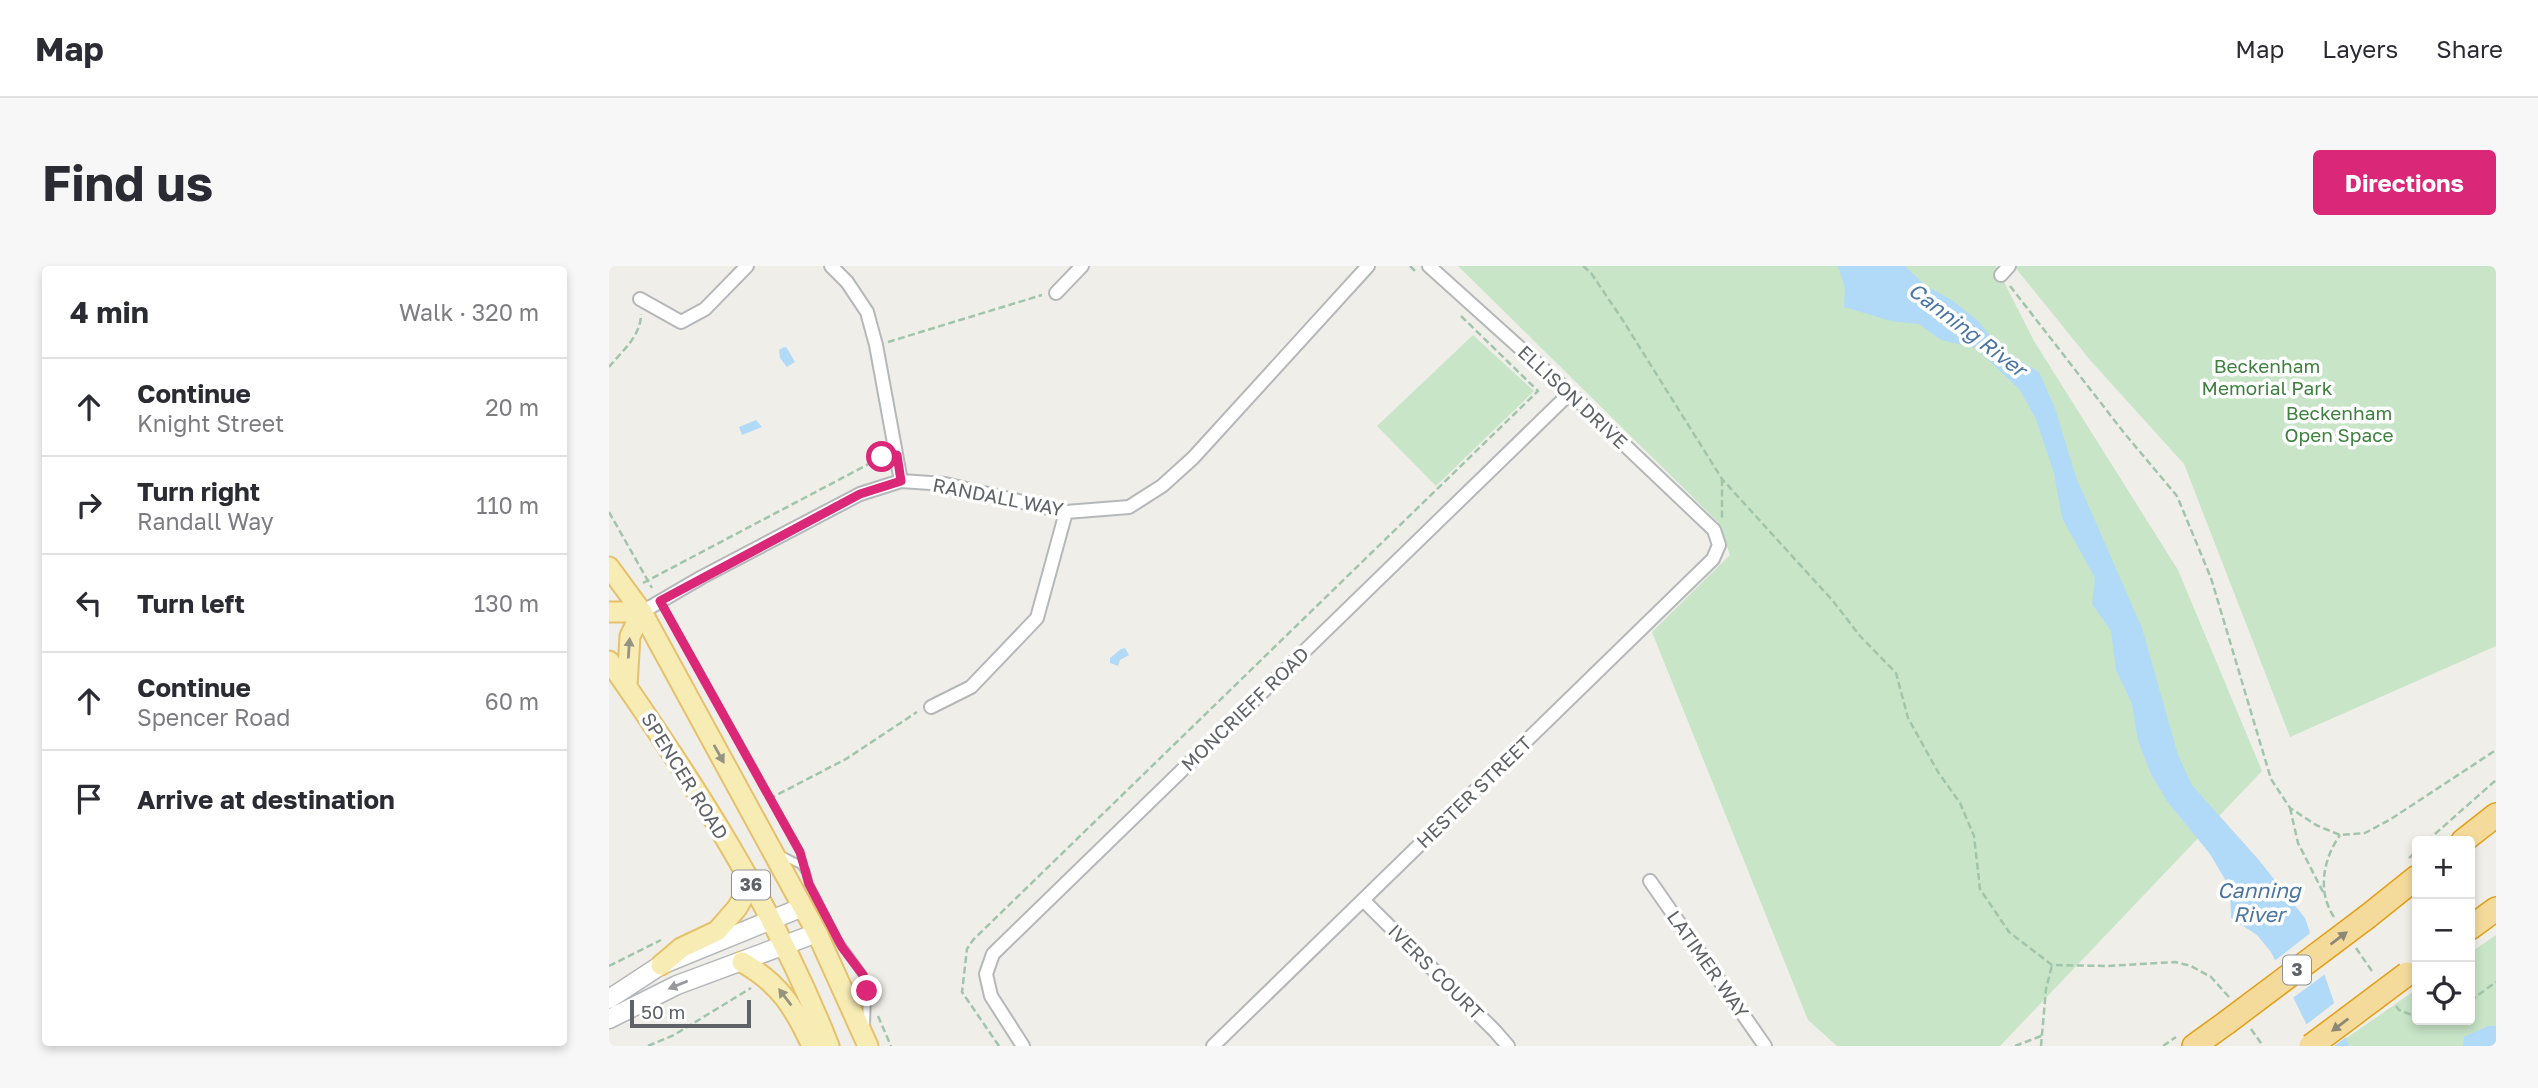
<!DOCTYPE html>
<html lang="en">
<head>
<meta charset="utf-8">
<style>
  :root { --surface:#fff; --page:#f7f7f7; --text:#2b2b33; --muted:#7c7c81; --line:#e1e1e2; --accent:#db2777 }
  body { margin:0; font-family:"Golos Text",sans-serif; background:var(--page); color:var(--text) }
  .controls { position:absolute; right:21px; bottom:21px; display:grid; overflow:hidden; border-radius:7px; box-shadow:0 4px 10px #0003 }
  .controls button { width:63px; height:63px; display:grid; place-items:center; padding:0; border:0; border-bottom:2px solid var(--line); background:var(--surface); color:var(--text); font:35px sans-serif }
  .scale { position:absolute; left:21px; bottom:18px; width:121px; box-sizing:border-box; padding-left:7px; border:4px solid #5f6367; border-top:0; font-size:19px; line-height:24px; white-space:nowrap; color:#5f6367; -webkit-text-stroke:5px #fff; paint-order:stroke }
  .stop { position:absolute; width:21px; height:21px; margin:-16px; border:5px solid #db2777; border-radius:50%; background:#fff }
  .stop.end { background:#db2777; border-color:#fff; box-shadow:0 2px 7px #0008 }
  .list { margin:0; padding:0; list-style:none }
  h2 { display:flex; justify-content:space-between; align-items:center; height:91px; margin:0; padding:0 28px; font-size:30px }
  h2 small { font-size:23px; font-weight:400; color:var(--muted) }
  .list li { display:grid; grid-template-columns:46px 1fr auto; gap:21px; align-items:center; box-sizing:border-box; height:98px; padding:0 28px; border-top:2px solid var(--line) }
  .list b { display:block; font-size:26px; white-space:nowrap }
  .list p { margin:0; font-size:23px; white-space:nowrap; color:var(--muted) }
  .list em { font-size:23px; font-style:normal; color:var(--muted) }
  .icon { flex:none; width:38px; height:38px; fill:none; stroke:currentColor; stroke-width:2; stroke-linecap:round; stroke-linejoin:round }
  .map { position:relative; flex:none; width:1887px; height:780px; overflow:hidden; border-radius:7px }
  header { display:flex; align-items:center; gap:42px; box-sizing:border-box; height:98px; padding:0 35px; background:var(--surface); border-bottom:2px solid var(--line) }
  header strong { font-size:33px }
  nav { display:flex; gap:38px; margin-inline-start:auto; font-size:24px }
  .intro { display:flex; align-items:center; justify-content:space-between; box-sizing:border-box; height:168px; padding:0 42px }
  h1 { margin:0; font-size:49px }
  .button { padding:18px 32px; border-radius:7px; background:var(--accent); color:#fff; font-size:24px; font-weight:700 }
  main { display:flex; gap:42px; padding:0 42px }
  aside { flex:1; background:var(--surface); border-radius:7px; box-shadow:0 4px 10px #0003 }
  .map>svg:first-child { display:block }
  .green { fill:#c8e5c8 }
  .water { fill:#b1daf8 }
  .pier { fill:#f0eee8 }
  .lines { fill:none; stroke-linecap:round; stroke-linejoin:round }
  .lane-casing { stroke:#b5b8bb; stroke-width:10 }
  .street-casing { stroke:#b5b8bb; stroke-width:16 }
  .secondary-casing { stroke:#b4b7bb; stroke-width:21 }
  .primary-casing { stroke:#e5c16c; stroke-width:23 }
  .highway-casing { stroke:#e39e15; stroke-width:26 }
  .path { stroke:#a1c5ab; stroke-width:2.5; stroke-dasharray:7 3.5; stroke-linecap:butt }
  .lane { stroke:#fff; stroke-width:6 }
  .street { stroke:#fff; stroke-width:12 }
  .secondary { stroke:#fff; stroke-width:18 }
  .primary { stroke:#f8ecb5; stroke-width:19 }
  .highway { stroke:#f4db9b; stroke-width:23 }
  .highway-bridge-casing { stroke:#e39e15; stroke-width:26; stroke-linecap:butt }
  .highway-bridge { stroke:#f4db9b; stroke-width:23 }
  .oneway { fill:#959382 }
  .oneway2 { fill:#8c8777 }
  .oneway3 { fill:#979a9c }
  .route { stroke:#db2777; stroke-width:9 }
  .labels { text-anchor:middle; stroke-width:7; stroke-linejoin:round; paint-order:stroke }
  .shield { fill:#fff; stroke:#8f9295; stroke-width:2 }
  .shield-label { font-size:18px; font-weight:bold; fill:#5f6367 }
  .park-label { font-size:19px; fill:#3d803f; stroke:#fff }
  .street-label { font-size:19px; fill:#5f6367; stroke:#fff }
  .water-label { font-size:21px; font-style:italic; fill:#4a76a1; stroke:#fff }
</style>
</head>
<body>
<header>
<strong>Map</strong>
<nav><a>Map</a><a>Layers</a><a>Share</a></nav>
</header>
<div class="intro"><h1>Find us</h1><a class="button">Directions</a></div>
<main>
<aside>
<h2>4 min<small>Walk · 320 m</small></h2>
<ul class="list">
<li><svg class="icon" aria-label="ahead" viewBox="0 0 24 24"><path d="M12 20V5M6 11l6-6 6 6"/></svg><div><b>Continue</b><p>Knight Street</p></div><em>20 m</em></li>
<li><svg class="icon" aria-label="right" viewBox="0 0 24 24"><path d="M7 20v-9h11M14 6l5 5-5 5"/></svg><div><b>Turn right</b><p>Randall Way</p></div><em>110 m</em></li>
<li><svg class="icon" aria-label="left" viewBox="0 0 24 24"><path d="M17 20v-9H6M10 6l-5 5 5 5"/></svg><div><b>Turn left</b></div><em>130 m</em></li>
<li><svg class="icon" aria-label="ahead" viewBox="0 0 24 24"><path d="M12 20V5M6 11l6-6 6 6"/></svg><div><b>Continue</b><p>Spencer Road</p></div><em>60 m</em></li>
<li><svg class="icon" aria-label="arrive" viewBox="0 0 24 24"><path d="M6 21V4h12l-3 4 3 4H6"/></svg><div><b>Arrive at destination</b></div></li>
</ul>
</aside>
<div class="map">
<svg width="1887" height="780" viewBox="0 0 1887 780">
  <rect width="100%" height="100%" fill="#f0eee8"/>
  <path class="green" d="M849 0H1387L1425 75 1569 304 1653 505 1391 780H1228L1199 754 1043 366 1121 289 1109 256Z
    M1405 0H1887V380L1681 471 1575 198 1481 94Z
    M864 69 925 125 827 220 768 160Z
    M1887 669V780H1726L1808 723V754H1861V687Z"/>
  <path class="water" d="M1229 0H1296L1317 20 1343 34 1369 55 1393 84 1430 106 1446 142 1467 211 1533 362 1569 489 1583 519 1649 593 1696 652 1740 780H1708L1662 686 1648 669 1622 652 1621 622 1601 588 1558 535 1542 508 1529 475 1523 438 1507 404 1502 365 1483 338 1486 312 1453 252 1445 207 1427 153 1411 124 1367 82 1332 74 1310 58 1282 55 1235 41 1236 22Z
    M175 81 178 82 186 96 178 101 171 92 170 84Z
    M147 154 153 161 133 169 130 161Z
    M516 382 520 389 511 394 509 400 501 397V392L512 383Z
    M1879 760H1887V780H1854L1855 771Z"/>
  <path class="pier" d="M1704 665 1719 706 1681 734 1664 696Z
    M1728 735 1740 769 1725 780H1704L1694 761Z"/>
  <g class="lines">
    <g class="lane-casing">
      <path id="lane" d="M172 589 192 599 197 606 200 618 228 673 254 709 258 725 257 761"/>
    </g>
    <g class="street-casing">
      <path id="street" d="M222 0 238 16 258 46 267 79 292 215
        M1392 9 1400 0
        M447 27 473 0
        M31 33 72 56 96 43 138 0
        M33 346 93 311 251 228 292 215 336 218 457 246 520 241 553 220 584 192 759 0
        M322 441 362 421 428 352 457 246
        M1041 615 1156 780
        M754 634 886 765 899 780
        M414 780 382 730 377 708 384 688 961 127
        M604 780 1104 293 1110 279 1105 264 961 127 820 0"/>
    </g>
    <g class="secondary-casing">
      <path id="secondary" d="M0 733 52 699 194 641
        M0 753 68 719 208 667"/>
    </g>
    <g class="primary-casing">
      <path id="primary" d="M0 301 33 346 208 667 259 780
        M0 346H33
        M0 395C84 515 166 642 220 780
        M18 420 21 370 33 346
        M133 696C171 718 185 741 203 780
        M52 699 72 682 108 665 128 642 142 618"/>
    </g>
    <g class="highway-casing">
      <path id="highway" d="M1854 575 1887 549
        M1758 651 1808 611
        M1861 662 1887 643
        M1585 780 1617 757"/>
    </g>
    <path class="path" d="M801 0 807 6
      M974 0 982 7 1013 53 1113 213 1224 335 1251 370 1287 407 1299 452 1329 506 1351 537 1365 570 1371 623 1400 666 1443 699 1498 700 1566 696 1582 700 1602 711 1620 731
      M1401 20 1516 168 1568 230 1602 312 1662 513 1681 542 1707 559 1731 569 1756 567 1782 553 1887 484
      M279 76 433 29
      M0 101C13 85 32 70 32 48
      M1113 213V252
      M0 246 43 322
      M34 317 273 191
      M57 346 190 585
      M160 533 237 493 308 446
      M1681 542 1689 577 1714 626
      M1818 575 1887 514
      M1800 592 1808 585
      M1725 651C1708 626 1714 593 1731 569
      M1747 682 1765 708
      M0 700 52 674
      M1861 735 1887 716
      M1787 740 1790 744 1808 751
      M269 750 282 780
      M1642 763 1654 780
      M39 780 65 769 142 722
      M390 780 353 726 358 683 364 674 929 125 852 50
      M1406 780 1432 770
      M1432 780 1437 723 1443 699
      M1554 780 1567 771"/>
    <use href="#lane" class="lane"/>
    <use href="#street" class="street"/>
    <use href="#secondary" class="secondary"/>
    <use href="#primary" class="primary"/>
    <use href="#highway" class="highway"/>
    <g class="highway-bridge-casing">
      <path id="highway-bridge" d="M1617 757 1758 651
        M1702 780 1798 708"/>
    </g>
    <use href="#highway-bridge" class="highway-bridge"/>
  </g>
  <defs><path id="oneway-solid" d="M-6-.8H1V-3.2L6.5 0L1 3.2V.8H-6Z" transform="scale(1.75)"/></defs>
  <g class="oneway">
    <use href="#oneway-solid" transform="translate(20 382) rotate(-86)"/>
    <use href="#oneway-solid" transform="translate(110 488) rotate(61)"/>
    <use href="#oneway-solid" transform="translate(176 731) rotate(-127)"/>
  </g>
  <g class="oneway2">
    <use href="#oneway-solid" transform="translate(1730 672) rotate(-37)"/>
    <use href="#oneway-solid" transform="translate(1731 759) rotate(143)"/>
  </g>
  <use class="oneway3" href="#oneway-solid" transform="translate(69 719) rotate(158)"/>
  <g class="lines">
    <path class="route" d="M258 725 254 709 233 681 200 618 191 586 51 335 251 228 292 215 288 189 273 191"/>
  </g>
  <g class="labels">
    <g class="shield">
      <rect x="123" y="604.5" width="38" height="29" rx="5"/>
      <rect x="1674" y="689.5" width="28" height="29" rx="5"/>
    </g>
    <g class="shield-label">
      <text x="142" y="625">36</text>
      <text x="1688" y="710">3</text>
    </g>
    <g class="park-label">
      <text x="1658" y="107">Beckenham<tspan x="1658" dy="22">Memorial Park</tspan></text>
      <text x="1730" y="154">Beckenham<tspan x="1730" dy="22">Open Space</tspan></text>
    </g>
    <g class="street-label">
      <text transform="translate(964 131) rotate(43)" y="7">ELLISON DRIVE</text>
      <text transform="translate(389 231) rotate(11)" y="7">RANDALL WAY</text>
      <text transform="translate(636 443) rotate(-44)" y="7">MONCRIEFF ROAD</text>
      <text transform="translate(76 510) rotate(58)" y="7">SPENCER ROAD</text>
      <text transform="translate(865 526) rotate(-44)" y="7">HESTER STREET</text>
      <text transform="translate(1099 698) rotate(55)" y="7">LATIMER WAY</text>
      <text transform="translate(827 706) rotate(45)" y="7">IVERS COURT</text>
    </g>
    <g class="water-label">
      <text transform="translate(1358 64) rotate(37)" y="7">Canning River</text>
      <text x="1650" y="632">Canning<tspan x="1650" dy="24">River</tspan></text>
    </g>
  </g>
</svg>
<div class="controls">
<button>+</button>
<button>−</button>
<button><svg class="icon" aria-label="locate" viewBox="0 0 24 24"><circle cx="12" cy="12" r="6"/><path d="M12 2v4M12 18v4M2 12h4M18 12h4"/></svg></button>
</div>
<div class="scale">50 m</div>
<div class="stop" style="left:273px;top:191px"></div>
<div class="stop end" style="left:258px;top:725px"></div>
</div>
</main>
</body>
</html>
